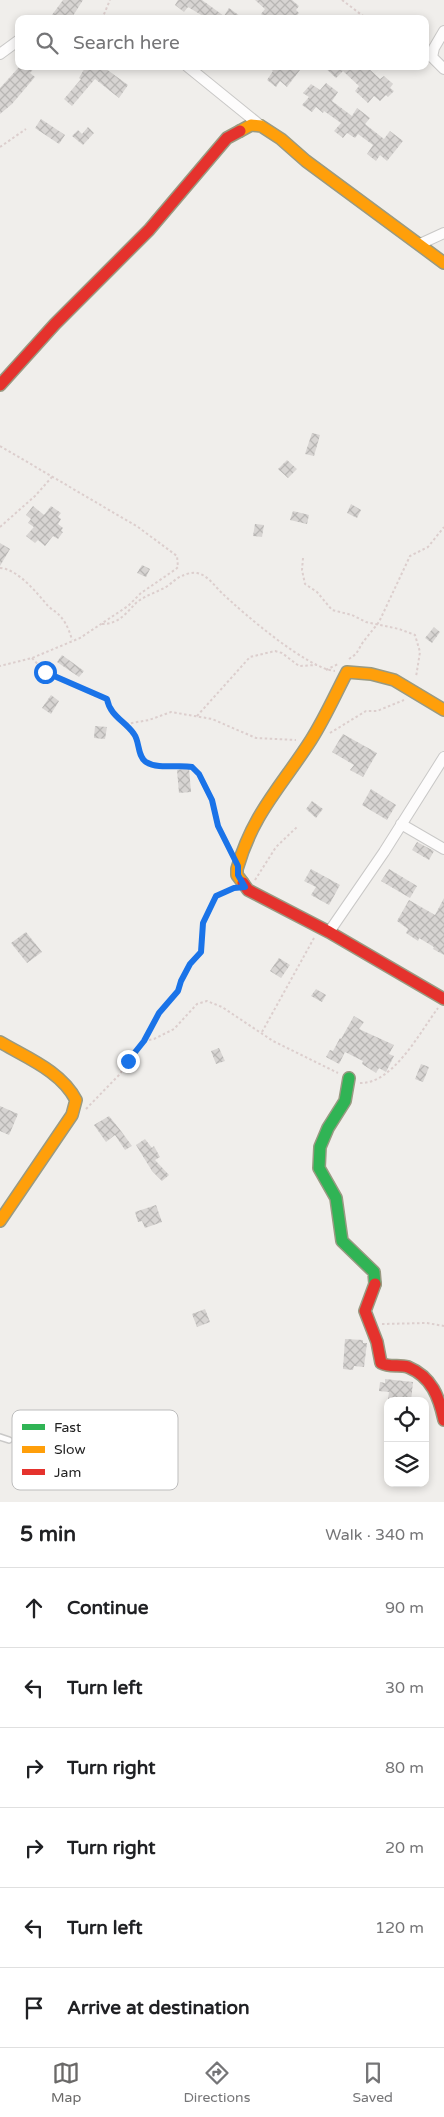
<!DOCTYPE html>
<html lang="en">
<head>
<meta charset="utf-8">
<style>
  :root { --surface:#fff; --page:#f6f6f6; --text:#202124; --muted:#757577; --line:#e0e0e0; --accent:#6a6968 }
  body { margin:0; font-family:"Varela Round",sans-serif; background:var(--page); color:var(--text) }
  .controls { position:absolute; right:15px; bottom:15px; display:grid; overflow:hidden; border-radius:10px; box-shadow:0 2px 8px #0003 }
  .controls button { width:45px; height:45px; display:grid; place-items:center; padding:0; border:0; border-bottom:1px solid var(--line); background:var(--surface); color:var(--text); font:25px sans-serif }
  .stop { position:absolute; width:15px; height:15px; margin:-11px; border:4px solid #1a73e8; border-radius:50%; background:#fff }
  .stop.end { background:#1a73e8; border-color:#fff; box-shadow:0 1px 5px #0008 }
  .list { margin:0; padding:0; list-style:none }
  h2 { display:flex; justify-content:space-between; align-items:center; height:65px; margin:0; padding:0 20px; font-size:21px }
  h2 small { font-size:16px; font-weight:400; color:var(--muted) }
  .list li { display:grid; grid-template-columns:32px 1fr auto; gap:15px; align-items:center; box-sizing:border-box; height:80px; padding:0 20px; border-top:1px solid var(--line) }
  .list b { display:block; font-size:19px; white-space:nowrap }
  .list em { font-size:16px; font-style:normal; color:var(--muted) }
  .icon { flex:none; width:28px; height:28px; fill:none; stroke:currentColor; stroke-width:2; stroke-linecap:round; stroke-linejoin:round }
  .map { position:relative; flex:none; width:444px; height:1502px; overflow:hidden }
  .search { position:absolute; background:var(--surface); box-shadow:0 2px 8px #0003; left:15px; right:15px; top:15px; height:55px; display:flex; align-items:center; gap:12px; box-sizing:border-box; padding:0 18px; border-radius:10px; color:var(--muted); font-size:19px }
  .sheet { height:545px; background:var(--surface) }
  nav { display:flex; justify-content:space-around; align-items:center; box-sizing:border-box; height:70px; border-top:1px solid var(--line); background:var(--surface); font-size:14px; color:var(--muted) }
  nav a { display:grid; justify-items:center; gap:2px }
  nav .on { color:var(--accent) }
  .map>svg:first-child { display:block }
  .building { fill:url(#building-cross-hatch) }
  .lines { fill:none; stroke-linecap:round; stroke-linejoin:round }
  .lane-casing { stroke:#c9c8c7; stroke-width:8 }
  .street-casing { stroke:#c9c8c7; stroke-width:12 }
  .fast-casing { stroke:#999a82; stroke-width:14 }
  .slow-casing { stroke:#999a82; stroke-width:14 }
  .jam-casing { stroke:#999a82; stroke-width:14 }
  .path { stroke:#dccecd; stroke-width:2; stroke-dasharray:2.5 2.5; stroke-linecap:butt }
  .lane { stroke:#fdfcfc; stroke-width:5 }
  .street { stroke:#fdfcfc; stroke-width:10 }
  .fast { stroke:#30b455; stroke-width:11 }
  .slow { stroke:#ff9f0a; stroke-width:11 }
  .jam { stroke:#e5322d; stroke-width:11 }
  .route { stroke:#1a73e8; stroke-width:6 }
  .key { fill:#fff; stroke:#bdbdbd; stroke-width:1 }
  .key-label { font-size:14px; fill:#222 }
</style>
</head>
<body>
<div class="map">
<svg width="444" height="1502" viewBox="0 0 444 1502">
  <defs>
    <pattern id="building-cross-hatch" width="8" height="8" patternUnits="userSpaceOnUse" patternTransform="scale(1.25)"><rect width="8" height="8" fill="#d7d4d2"/><path d="M0 0l8 8M0 8l8-8" fill="none" stroke="#b8b6b4"/></pattern>
  </defs>
  <rect width="100%" height="100%" fill="#f0eeeb"/>
  <path class="building" d="M63 0H83L71 19H49Z
    M178 0H202L224 16 229 8 244 19H208L188 7 184 12 175 5Z
    M255 0H292L299 6 296 10 299 13 294 19H266L261 14 265 9Z
    M20 66H36L30 73 35 77 12 104 0 114V88Z
    M86 66H102L128 85 119 98 95 79 72 106 64 99 81 79 79 78Z
    M267 66H303L287 87 280 81 276 87 267 80 273 71Z
    M323 66H366L380 79 384 76 393 84 390 88 394 91 388 97 386 95 380 101 374 96 368 103 355 91 359 86 343 71 336 78Z
    M326 83 338 92 332 101 352 116 357 108 370 118 365 124 384 139 390 131 403 141 387 161 380 155 376 161 367 154 373 145 358 134 355 138 347 133 343 138 334 131 341 123 324 111 323 113 316 107 312 112 302 105 309 97 303 93 311 84 320 90Z
    M41 119 65 135 59 144 35 128Z
    M88 127 94 133 83 145 72 136 78 130 82 134Z
    M312 433 320 435 314 456 305 454Z
    M287 460 297 469 288 478 278 469Z
    M351 504 361 510 357 518 347 513Z
    M33 506 44 515 51 506 61 513 58 517 61 519 58 524 63 528 61 531 63 532 58 539 53 536 45 546 38 540 35 543 26 536 34 527 28 523 31 519 26 515Z
    M293 511 309 515 307 524 290 520Z
    M255 524 264 525 262 537 253 536Z
    M0 543 10 549 0 566Z
    M142 565 150 569 146 577 137 573Z
    M434 627 440 632 432 643 425 638Z
    M62 655 84 671 79 677 57 662Z
    M51 695 59 701 51 714 42 708Z
    M95 726 107 727 105 739 94 738Z
    M343 734 377 753 363 777 350 770 354 765 332 752Z
    M189 768 191 792 179 793 177 770Z
    M371 789 396 805 387 820 362 805Z
    M312 801 323 809 316 818 306 809Z
    M417 842 434 851 429 860 412 850Z
    M311 869 340 885 329 905 311 895 316 887 304 881Z
    M389 869 417 886 410 898 381 881Z
    M444 898V955L433 949 434 947 419 938 418 941 406 933 408 929 397 921 409 900 435 915Z
    M26 932 42 952 27 963 11 943Z
    M279 958 290 965 281 978 270 971Z
    M316 989 326 995 322 1002 311 996Z
    M354 1016 364 1022 359 1029 394 1045 389 1054 394 1056 386 1072 379 1068 376 1073 362 1064 363 1061 345 1052 339 1064 326 1057 330 1050 333 1051 340 1038 341 1039Z
    M219 1048 225 1061 216 1064 211 1051Z
    M421 1064 429 1067 423 1082 415 1079Z
    M0 1106 18 1114 9 1135 0 1131Z
    M109 1116 121 1131 132 1146 125 1150 115 1135 106 1142 94 1125Z
    M145 1139 152 1148 154 1146 160 1157 155 1160 169 1175 162 1181 152 1171 136 1145Z
    M156 1205 162 1222 145 1228 142 1221 138 1222 135 1212Z
    M205 1309 210 1322 197 1327 192 1314Z
    M345 1339 363 1340V1343H367L364 1367 354 1366 353 1370 343 1369Z
    M385 1379 413 1382 411 1401 388 1399 389 1392 379 1391 380 1382 385 1383Z"/>
  <g class="lines">
    <g class="lane-casing">
      <path id="lane" d="M0 1437 9 1440"/>
    </g>
    <g class="street-casing">
      <path id="street" d="M444 31 434 48 432 57 444 69
        M0 54 19 40
        M187 66 261 126
        M420 244 444 233
        M401 824 444 849
        M329 932 384 852 444 757"/>
    </g>
    <g class="fast-casing">
      <path id="fast" d="M349 1078 345 1101 328 1128 320 1147 319 1168 336 1198 342 1241 374 1272 375 1284"/>
    </g>
    <g class="slow-casing">
      <path id="slow" d="M240 131 251 125 261 126 281 139 306 161 444 263
        M243 883 237 875V869C253 813 281 787 311 740 325 718 335 695 347 672L371 674 394 680 444 710
        M0 1042C27 1058 61 1071 76 1100L72 1115 0 1221"/>
    </g>
    <g class="jam-casing">
      <path id="jam" d="M0 385 55 324 149 230 227 138 240 131
        M243 883 248 890 329 932 444 999
        M375 1284 365 1311 377 1342 381 1363C390 1368 399 1364 408 1367 432 1377 439 1397 444 1420"/>
    </g>
    <path class="path" d="M342 0 367 19
      M102 19 110 0
      M0 147 26 129
      M0 446 138 527 177 556 178 567 176 569 141 593 128 606 80 638 32 658 0 666
      M0 527 35 496 52 477
      M303 558 302 570 305 584 317 592 332 610 352 615 366 622 399 629 415 635 420 652 416 677
      M0 568C18 569 37 593 48 606 52 610 57 612 60 616 66 622 70 632 72 640
      M102 624C119 624 126 613 136 603 144 596 157 592 166 587 172 583 176 578 182 576 186 574 192 572 197 573 208 575 215 587 223 594 244 614 308 669 335 671
      M32 658 45 672 54 677 107 699C110 715 124 721 134 733 139 741 139 752 144 760L158 765 192 767C208 785 210 803 218 825 221 833 226 842 230 850
      M349 659 356 654 363 642 379 622 410 556 428 547 444 527
      M326 670 338 664
      M197 716 250 657 275 651 282 653 299 666 317 665
      M126 724 149 720 171 712 212 719 256 738 296 740
      M330 733 366 711H377L404 700
      M255 880 276 847 297 827
      M262 1032 314 938
      M144 1041 154 1039 174 1029 197 1004 207 1001 222 1007 273 1041 338 1073
      M360 1083C393 1084 420 1032 438 1008
      M86 1109 119 1075 144 1041 159 1013 178 991 181 981 190 964 201 952 203 923 216 896 233 888
      M382 1324 427 1323 444 1326"/>
    <use href="#lane" class="lane"/>
    <use href="#street" class="street"/>
    <use href="#fast" class="fast"/>
    <use href="#slow" class="slow"/>
    <use href="#jam" class="jam"/>
  </g>
  <g class="lines">
    <path class="route" d="M45 672 107 699C110 716 125 721 134 734 140 742 137 756 146 762 159 770 178 764 192 767L199 774 212 800 218 826 238 866V875L245 887 234 888 216 896 203 923 201 952 190 964 181 981 178 991 159 1013 144 1041 128 1061"/>
  </g>
  <rect x="12" y="1410" width="166" height="80" rx="8" class="key"/>
  <rect x="22" y="1424" width="23" height="6" fill="#30b455"/>
  <rect x="22" y="1446" width="23" height="7" fill="#ff9f0a"/>
  <rect x="22" y="1469" width="23" height="6" fill="#e5322d"/>
  <g class="key-label">
    <text x="54" y="1432">Fast</text>
    <text x="54" y="1454">Slow</text>
    <text x="54" y="1477">Jam</text>
  </g>
</svg>
<div class="controls">
<button><svg class="icon" aria-label="locate" viewBox="0 0 24 24"><circle cx="12" cy="12" r="6"/><path d="M12 2v4M12 18v4M2 12h4M18 12h4"/></svg></button>
<button><svg class="icon" aria-label="layers" viewBox="0 0 24 24"><path d="M12 4l9 5-9 5-9-5zM3 14l9 5 9-5"/></svg></button>
</div>
<div class="stop" style="left:45px;top:672px"></div>
<div class="stop end" style="left:128px;top:1061px"></div>
<div class="search"><svg class="icon" aria-label="search" viewBox="0 0 24 24"><circle cx="10" cy="10" r="6"/><path d="M15 15l6 6"/></svg>Search here</div>
</div>
<section class="sheet">
<h2>5 min<small>Walk · 340 m</small></h2>
<ul class="list">
<li><svg class="icon" aria-label="ahead" viewBox="0 0 24 24"><path d="M12 20V5M6 11l6-6 6 6"/></svg><div><b>Continue</b></div><em>90 m</em></li>
<li><svg class="icon" aria-label="left" viewBox="0 0 24 24"><path d="M17 20v-9H6M10 6l-5 5 5 5"/></svg><div><b>Turn left</b></div><em>30 m</em></li>
<li><svg class="icon" aria-label="right" viewBox="0 0 24 24"><path d="M7 20v-9h11M14 6l5 5-5 5"/></svg><div><b>Turn right</b></div><em>80 m</em></li>
<li><svg class="icon" aria-label="right" viewBox="0 0 24 24"><path d="M7 20v-9h11M14 6l5 5-5 5"/></svg><div><b>Turn right</b></div><em>20 m</em></li>
<li><svg class="icon" aria-label="left" viewBox="0 0 24 24"><path d="M17 20v-9H6M10 6l-5 5 5 5"/></svg><div><b>Turn left</b></div><em>120 m</em></li>
<li><svg class="icon" aria-label="arrive" viewBox="0 0 24 24"><path d="M6 21V4h12l-3 4 3 4H6"/></svg><div><b>Arrive at destination</b></div></li>
</ul>
</section>
<nav>
<a class="on"><svg class="icon" aria-label="map" viewBox="0 0 24 24"><path d="M3 6l6-2 6 2 6-2v14l-6 2-6-2-6 2zM9 4v14M15 6v14"/></svg>Map</a>
<a><svg class="icon" aria-label="directions" viewBox="0 0 24 24"><path d="M12 3l9 9-9 9-9-9zM9 14v-3h6M13 9l2 2-2 2"/></svg>Directions</a>
<a><svg class="icon" aria-label="saved" viewBox="0 0 24 24"><path d="M7 4h10v16l-5-4-5 4z"/></svg>Saved</a>
</nav>
</body>
</html>
